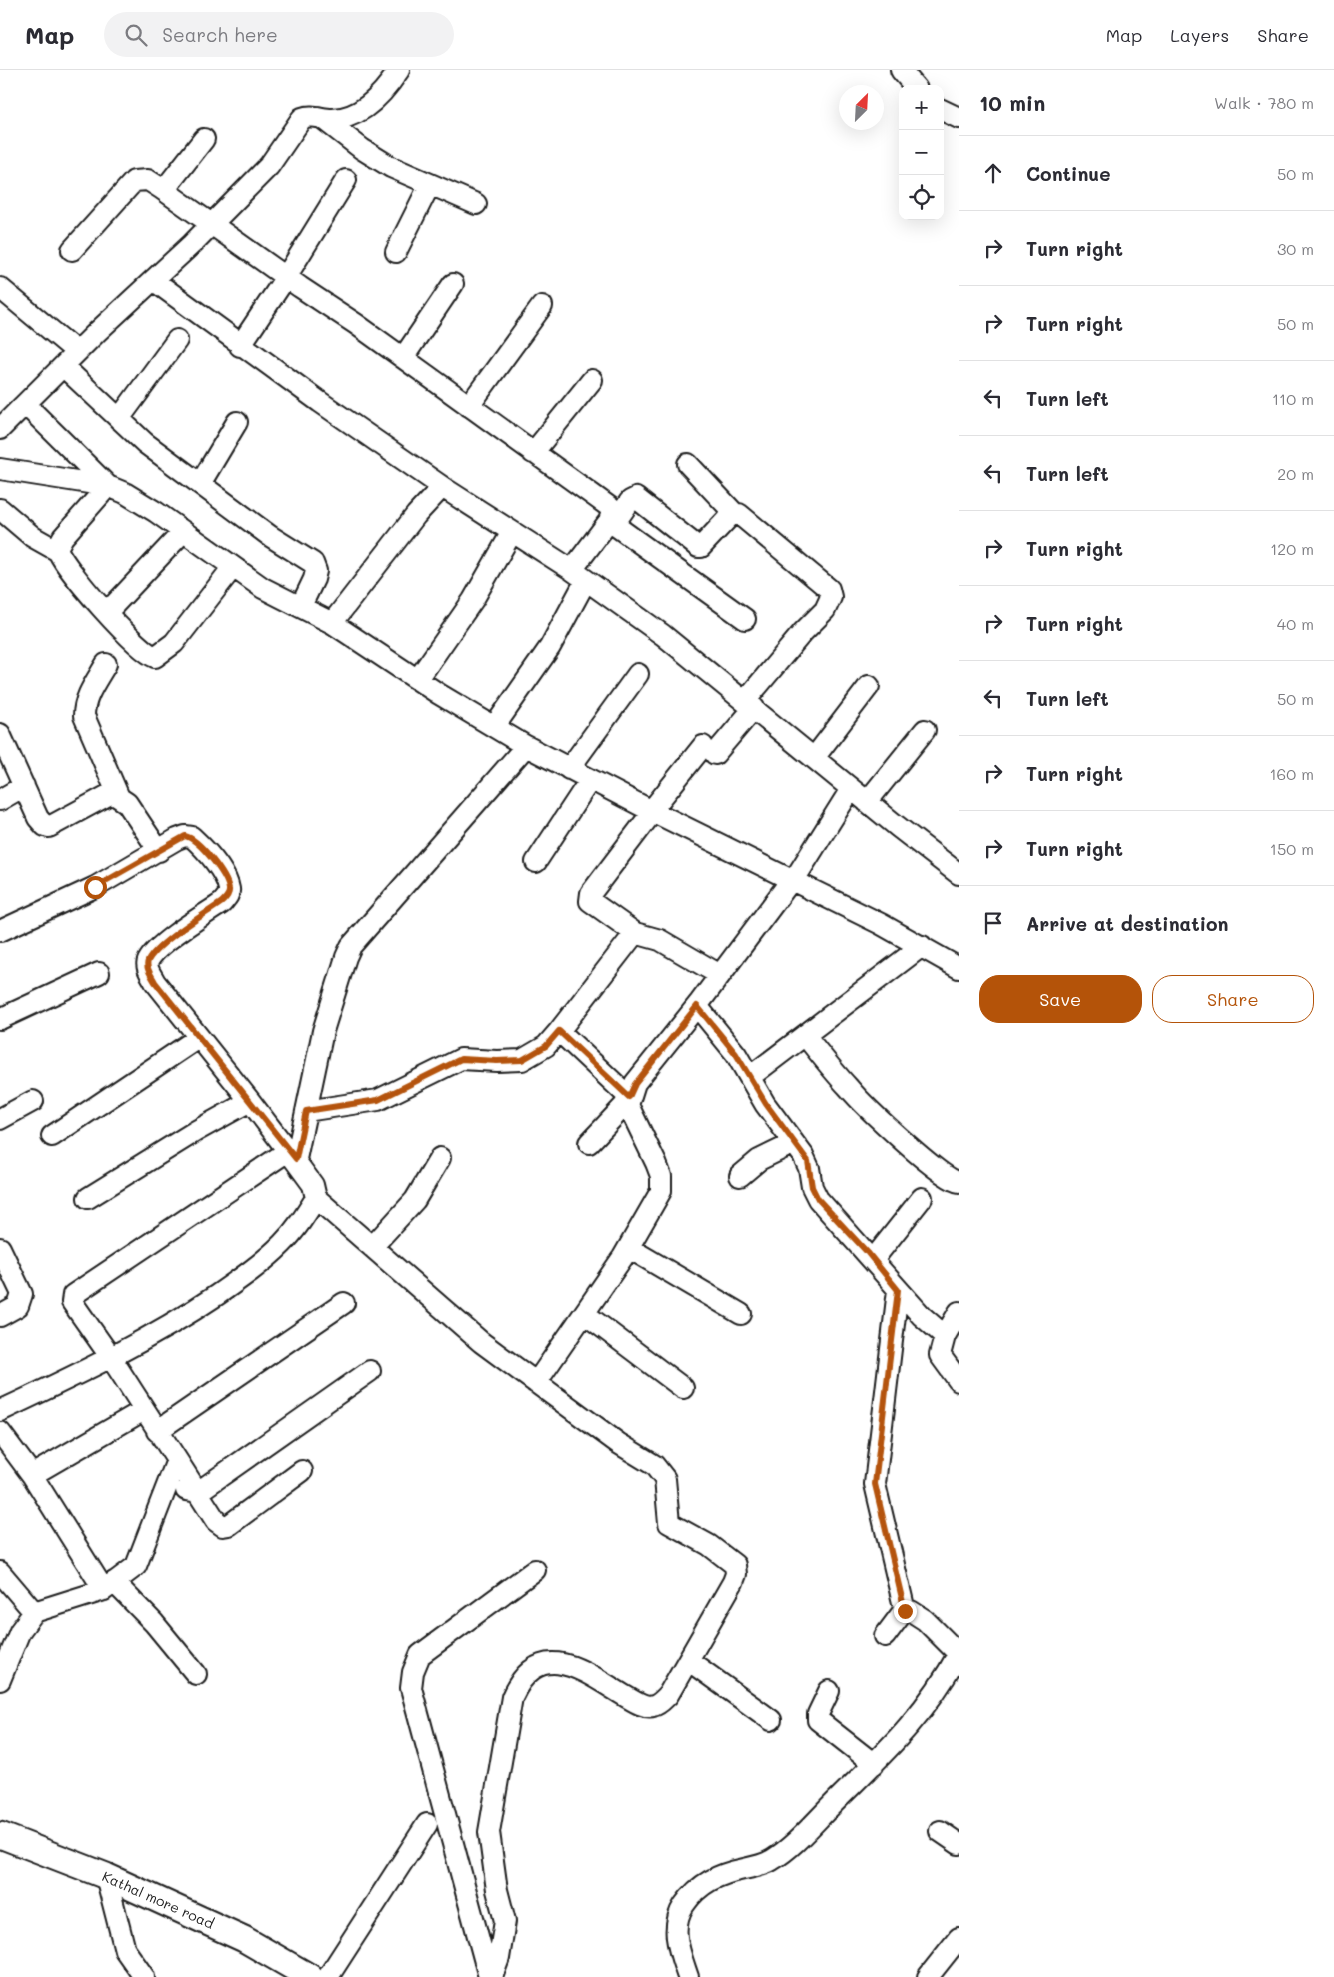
<!DOCTYPE html>
<html lang="en">
<head>
<meta charset="utf-8">
<style>
  :root { --surface:#fff; --page:#f2f2f3; --text:#2b2b33; --muted:#7c7c81; --line:#e1e1e2; --accent:#b45309 }
  body { margin:0; font-family:Mali,sans-serif; background:var(--page); color:var(--text) }
  .controls { position:absolute; right:15px; top:15px; display:grid; overflow:hidden; border-radius:10px; box-shadow:0 5px 20px #0002 }
  .controls button { width:45px; height:45px; display:grid; place-items:center; padding:0; border:0; border-bottom:1px solid var(--line); background:var(--surface); color:var(--text); font:25px sans-serif }
  .compass { position:absolute; left:839px; top:15px; width:45px; height:45px; border-radius:50%; background:var(--surface); box-shadow:0 5px 20px #0002; rotate:24deg }
  .stop { position:absolute; width:15px; height:15px; margin:-11px; border:4px solid #b45309; border-radius:50%; background:#fff }
  .stop.end { background:#b45309; border-color:#fff; box-shadow:0 1px 5px #0008 }
  .list { margin:0; padding:0; list-style:none }
  h2 { display:flex; justify-content:space-between; align-items:center; height:65px; margin:0; padding:0 20px; font-size:21px }
  h2 small { font-size:16px; font-weight:400; color:var(--muted) }
  .list li { display:grid; grid-template-columns:32px 1fr auto; gap:15px; align-items:center; box-sizing:border-box; height:75px; padding:0 20px; border-top:1px solid var(--line) }
  .list b { display:block; font-size:19px; white-space:nowrap }
  .list em { font-size:16px; font-style:normal; color:var(--muted) }
  .actions { display:flex; gap:10px; padding:15px 20px }
  .actions a { flex:1; padding:11px 0; border:1px solid var(--accent); border-radius:20px; text-align:center; font-size:18px; color:var(--accent) }
  .actions .main { background:var(--accent); color:#fff }
  .icon { flex:none; width:28px; height:28px; fill:none; stroke:currentColor; stroke-width:2; stroke-linecap:round; stroke-linejoin:round }
  .map { position:relative; flex:none; width:959px; height:1907px; overflow:hidden }
  header { display:flex; align-items:center; gap:30px; box-sizing:border-box; height:70px; padding:0 25px; background:var(--surface); border-bottom:1px solid var(--line) }
  header strong { font-size:24px }
  nav { display:flex; gap:28px; margin-inline-start:auto; font-size:18px }
  .search { width:350px; height:45px; background:var(--page); display:flex; align-items:center; gap:12px; box-sizing:border-box; padding:0 18px; border-radius:28px; color:var(--muted); font-size:19px }
  main { display:flex }
  aside { flex:1; background:var(--surface) }
  .map>svg:first-child { display:block }
  .lines { fill:none; stroke-linecap:round; stroke-linejoin:round }
  .minor-casing { stroke:#1c1c1c; stroke-width:24 }
  .major-casing { stroke:#1c1c1c; stroke-width:29 }
  .minor { stroke:#fff; stroke-width:20 }
  .major { stroke:#fff; stroke-width:25 }
  .route { stroke:#b45309; stroke-width:6 }
  .labels { text-anchor:middle; stroke-width:4; stroke-linejoin:round; paint-order:stroke }
  .street-label { font-size:14px; fill:#1c1c1c; stroke:#fff }
</style>
</head>
<body>
<header>
<strong>Map</strong>
<div class="search"><svg class="icon" aria-label="search" viewBox="0 0 24 24"><circle cx="10" cy="10" r="6"/><path d="M15 15l6 6"/></svg>Search here</div>
<nav><a>Map</a><a>Layers</a><a>Share</a></nav>
</header>
<main>
<div class="map">
<svg width="959" height="1907" viewBox="0 0 959 1907">
  <rect width="100%" height="100%" fill="#fff"/>
  <filter id="ink" filterUnits="userSpaceOnUse"><feTurbulence type="fractalNoise" baseFrequency=".02" numOctaves="2"/><feDisplacementMap in="SourceGraphic" scale="10" xChannelSelector="R" yChannelSelector="G"/><feConvolveMatrix kernelMatrix="1 2 1 2 8 2 1 2 1" color-interpolation-filters="sRGB"/></filter>
  <g filter="url(#ink)">
    <g class="lines">
      <g class="minor-casing">
        <path id="minor" d="M901 0 917 19
          M940 39 959 48
          M322 48 362 79 391 97 476 134
          M164 120 204 69
          M72 180 134 111 148 110 162 119 300 217 356 254 611 438 612 442 609 451 572 500
          M396 182 430 114
          M153 210 320 332 447 420 572 500 663 565 897 756 959 804
          M0 218 77 282
          M240 276 286 207 346 110
          M403 288 453 214
          M63 296 145 373 270 466 313 493 316 501 314 509 301 536
          M25 334 108 416 63 467 57 478C63 498 137 581 155 587L174 573 233 497
          M469 336 542 236
          M119 349 177 270
          M0 359 97 262 192 174 269 96 302 48C312 44 322 49 332 49 362 49 384 23 399 0
          M533 383 592 310
          M688 394 735 444
          M0 399 108 416 125 423 156 442 263 518 332 553 439 624 526 676 646 738 881 854 959 898
          M200 414 237 352
          M0 439 33 467 58 481
          M609 451 745 549
          M614 454 630 431 636 428 698 477H701L731 445 739 444 829 519 831 527 825 540 803 562 745 631
          M104 539 114 535 179 466
          M332 553 416 445 442 417
          M106 594C97 610 84 626 84 646L118 725
          M418 609 473 530 512 462
          M494 657 550 577 586 510
          M0 664 38 748 45 756 49 757 112 723 127 733 159 781
          M715 684 754 638
          M814 688 869 616
          M569 699 638 604
          M0 730 24 716
          M867 732 925 660
          M536 792 590 710
          M794 810 851 719
          M0 861 95 817 177 769 185 766 192 767C205 779 226 801 229 819 230 825 225 829 222 833 204 845 157 873 148 891 145 897 152 906 155 912L250 1031 288 1081
          M635 863 590 831 591 823 648 748 651 741 703 676
          M697 936 736 984 765 1034 803 1085 809 1098 812 1117 818 1129 922 1246 945 1266
          M0 949 99 903
          M559 961 629 1027 624 1036 589 1073
          M805 965C819 983 833 1001 849 1018 862 1034 944 1112 959 1112
          M751 1006 922 876
          M306 1041 378 1030 461 989 497 991 522 990 546 976 559 961 635 863 660 870 720 905
          M0 1049 33 1031
          M52 1066 198 968
          M296 1089 323 961 346 887 351 876 526 676
          M740 1106 759 1090 794 1073
          M88 1128 196 1061 250 1031
          M316 1128 481 1272 618 1373 654 1395 665 1409 669 1453 709 1475 735 1495 736 1504 733 1512 668 1625C664 1629 659 1635 653 1636 645 1639 632 1630 625 1626 585 1602 540 1565 512 1627L489 1762 497 1820 505 1851 499 1888 492 1907
          M372 1177 415 1130 440 1088
          M0 1178 22 1224 18 1236 0 1246
          M629 1178 741 1244
          M873 1190 922 1128
          M898 1220 875 1414 905 1541
          M959 1242 945 1266 940 1285 959 1311
          M585 1244 683 1318
          M536 1313 623 1187 661 1121V1106L656 1093 628 1035 635 1013 700 932 792 809
          M0 1341C74 1306 149 1271 217 1225 240 1209 263 1193 282 1174 296 1160 306 1144 316 1128L313 1115 288 1081 73 1225 72 1232 110 1286 177 1390
          M157 1361 344 1233
          M0 1362 32 1405 104 1520
          M32 1405 144 1340
          M186 1420 198 1422 370 1301
          M0 1502 34 1542 20 1561 0 1610
          M114 1512 154 1553 196 1604
          M34 1542 104 1520 136 1496 177 1390 216 1451 223 1456 229 1455 302 1401
          M885 1566 903 1542 911 1541 925 1550 959 1584
          M688 1590 771 1650
          M829 1621 818 1644V1650L874 1694
          M940 1761 959 1774
          M106 1806 125 1880 144 1907
          M328 1907 427 1754
          M489 1907 411 1618 413 1602 420 1585 535 1500
          M688 1907C680 1883 669 1858 684 1835 699 1813 719 1804 744 1799 754 1797 764 1795 772 1790 794 1777 813 1754 831 1736 881 1686 925 1647 959 1583
          M928 1907 959 1868"/>
      </g>
      <g class="major-casing">
        <path id="major" d="M0 1765 106 1806 244 1869 310 1907"/>
      </g>
      <use href="#minor" class="minor"/>
      <use href="#major" class="major"/>
    </g>
  </g>
  <g class="lines" filter="url(#ink)">
    <path class="route" d="M95 817 185 766C199 769 227 805 229 819 230 825 225 829 222 832 204 845 157 873 148 891 145 898 152 906 155 912L296 1089 306 1041 378 1030 461 989 497 991 522 990 546 976 559 961 629 1027 635 1014 697 936 736 984 766 1034 808 1091 812 1117 818 1129 868 1183 898 1220 875 1414 905 1541"/>
  </g>
  <g class="labels">
    <g class="street-label">
      <text transform="translate(158 1830) rotate(24)" y="5">Kathal more road</text>
    </g>
  </g>
</svg>
<div class="controls">
<button>+</button>
<button>−</button>
<button><svg class="icon" aria-label="locate" viewBox="0 0 24 24"><circle cx="12" cy="12" r="6"/><path d="M12 2v4M12 18v4M2 12h4M18 12h4"/></svg></button>
</div>
<svg class="compass" viewBox="-18 -18 36 36"><path d="M0-13l5 13h-10z" fill="#e53935"/><path d="M0 13l5-13h-10z" fill="#7c7c81"/></svg>
<div class="stop" style="left:95px;top:817px"></div>
<div class="stop end" style="left:905px;top:1541px"></div>
</div>
<aside>
<h2>10 min<small>Walk · 780 m</small></h2>
<ul class="list">
<li><svg class="icon" aria-label="ahead" viewBox="0 0 24 24"><path d="M12 20V5M6 11l6-6 6 6"/></svg><div><b>Continue</b></div><em>50 m</em></li>
<li><svg class="icon" aria-label="right" viewBox="0 0 24 24"><path d="M7 20v-9h11M14 6l5 5-5 5"/></svg><div><b>Turn right</b></div><em>30 m</em></li>
<li><svg class="icon" aria-label="right" viewBox="0 0 24 24"><path d="M7 20v-9h11M14 6l5 5-5 5"/></svg><div><b>Turn right</b></div><em>50 m</em></li>
<li><svg class="icon" aria-label="left" viewBox="0 0 24 24"><path d="M17 20v-9H6M10 6l-5 5 5 5"/></svg><div><b>Turn left</b></div><em>110 m</em></li>
<li><svg class="icon" aria-label="left" viewBox="0 0 24 24"><path d="M17 20v-9H6M10 6l-5 5 5 5"/></svg><div><b>Turn left</b></div><em>20 m</em></li>
<li><svg class="icon" aria-label="right" viewBox="0 0 24 24"><path d="M7 20v-9h11M14 6l5 5-5 5"/></svg><div><b>Turn right</b></div><em>120 m</em></li>
<li><svg class="icon" aria-label="right" viewBox="0 0 24 24"><path d="M7 20v-9h11M14 6l5 5-5 5"/></svg><div><b>Turn right</b></div><em>40 m</em></li>
<li><svg class="icon" aria-label="left" viewBox="0 0 24 24"><path d="M17 20v-9H6M10 6l-5 5 5 5"/></svg><div><b>Turn left</b></div><em>50 m</em></li>
<li><svg class="icon" aria-label="right" viewBox="0 0 24 24"><path d="M7 20v-9h11M14 6l5 5-5 5"/></svg><div><b>Turn right</b></div><em>160 m</em></li>
<li><svg class="icon" aria-label="right" viewBox="0 0 24 24"><path d="M7 20v-9h11M14 6l5 5-5 5"/></svg><div><b>Turn right</b></div><em>150 m</em></li>
<li><svg class="icon" aria-label="arrive" viewBox="0 0 24 24"><path d="M6 21V4h12l-3 4 3 4H6"/></svg><div><b>Arrive at destination</b></div></li>
</ul>
<div class="actions"><a class="main">Save</a><a>Share</a></div>
</aside>
</main>
</body>
</html>
